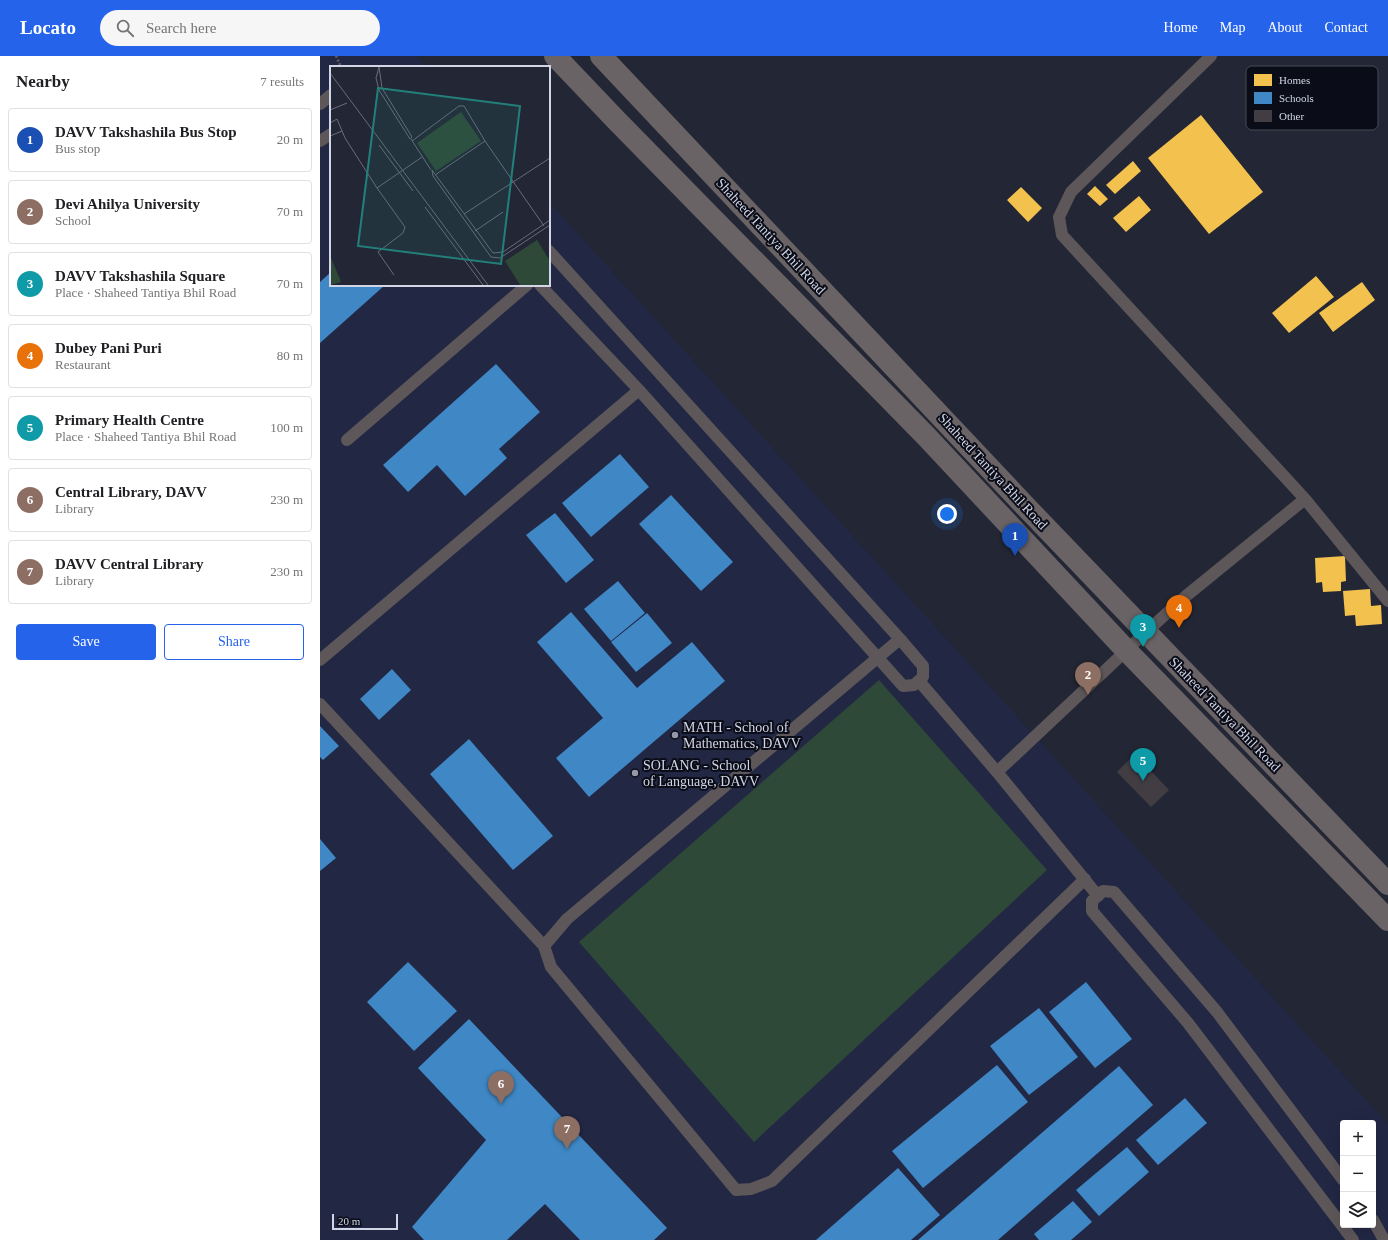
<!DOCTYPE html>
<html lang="en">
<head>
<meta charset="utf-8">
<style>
  :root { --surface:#fff; --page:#f6f6f6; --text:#202124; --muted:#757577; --line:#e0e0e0; --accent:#2563eb }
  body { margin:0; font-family:"Times New Roman",serif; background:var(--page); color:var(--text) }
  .controls { position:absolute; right:12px; bottom:12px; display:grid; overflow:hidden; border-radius:4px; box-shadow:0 4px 16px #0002 }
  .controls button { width:36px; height:36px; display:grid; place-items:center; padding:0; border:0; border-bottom:1px solid var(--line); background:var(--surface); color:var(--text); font:20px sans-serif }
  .scale { position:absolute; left:12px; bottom:10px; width:66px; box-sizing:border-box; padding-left:4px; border:2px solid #d1d5e6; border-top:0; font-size:11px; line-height:14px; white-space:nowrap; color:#d1d5e6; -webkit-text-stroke:3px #0a0c17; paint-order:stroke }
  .you { position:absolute; left:627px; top:458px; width:14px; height:14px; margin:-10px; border:3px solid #fff; border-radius:50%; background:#1a73e8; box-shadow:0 0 0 6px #1a73e833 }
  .badge { display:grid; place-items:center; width:26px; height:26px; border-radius:50%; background:var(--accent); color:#fff; font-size:13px; font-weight:700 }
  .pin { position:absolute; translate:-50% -33px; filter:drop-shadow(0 1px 2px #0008) }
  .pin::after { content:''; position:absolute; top:21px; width:14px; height:12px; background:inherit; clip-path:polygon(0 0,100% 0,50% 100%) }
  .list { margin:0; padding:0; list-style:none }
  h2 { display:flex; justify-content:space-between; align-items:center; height:52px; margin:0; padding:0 16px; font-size:17px }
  h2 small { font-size:13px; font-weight:400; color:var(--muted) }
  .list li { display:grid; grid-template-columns:26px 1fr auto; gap:12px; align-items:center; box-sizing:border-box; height:64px; margin:0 8px 8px; padding:0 8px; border:1px solid var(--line); border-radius:4px }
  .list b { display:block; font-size:15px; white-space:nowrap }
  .list p { margin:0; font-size:13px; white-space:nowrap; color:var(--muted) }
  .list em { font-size:13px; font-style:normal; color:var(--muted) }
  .actions { display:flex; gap:8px; padding:12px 16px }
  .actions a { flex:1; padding:9px 0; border:1px solid var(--accent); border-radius:4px; text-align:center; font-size:14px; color:var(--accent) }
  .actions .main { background:var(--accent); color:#fff }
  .icon { flex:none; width:22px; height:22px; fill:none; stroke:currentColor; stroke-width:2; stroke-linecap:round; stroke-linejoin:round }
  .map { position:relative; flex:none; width:1068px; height:1184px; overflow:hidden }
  header { display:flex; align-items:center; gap:24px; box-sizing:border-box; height:56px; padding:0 20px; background:var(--accent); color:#fff }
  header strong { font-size:19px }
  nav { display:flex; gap:22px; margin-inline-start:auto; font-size:14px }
  .search { width:280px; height:36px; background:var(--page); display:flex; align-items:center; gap:10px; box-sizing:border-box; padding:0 14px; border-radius:22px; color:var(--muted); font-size:15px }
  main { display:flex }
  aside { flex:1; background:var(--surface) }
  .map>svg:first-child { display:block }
  .built { fill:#222744; fill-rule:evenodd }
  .green { fill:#2e4938 }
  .homes { fill:#f2c14e }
  .schools { fill:#3f88c5 }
  .building { fill:#413d43 }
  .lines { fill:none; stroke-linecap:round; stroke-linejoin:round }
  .path { stroke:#625f64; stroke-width:2.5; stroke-dasharray:2 2; stroke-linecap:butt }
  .lane { stroke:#5d5759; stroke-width:12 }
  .secondary { stroke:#6a6365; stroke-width:22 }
  .poi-dot { fill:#9498a8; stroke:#0a0c17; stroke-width:1.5 }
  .labels { text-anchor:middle; stroke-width:4; stroke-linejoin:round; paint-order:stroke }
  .street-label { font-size:14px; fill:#d1d5e6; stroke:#0a0c17 }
  .poi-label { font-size:14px; fill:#d1d5e6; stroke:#0a0c17; text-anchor:start }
  .inset-road { fill:none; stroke:#696c7b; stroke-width:1 }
  .view { fill:#22807a; fill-opacity:0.15; stroke:#22807a; stroke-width:2 }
  .inset-edge { fill:none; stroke:#d1d5e6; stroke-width:2 }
  .key { fill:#0a0c17; stroke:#464855; stroke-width:1 }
  .key-label { font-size:11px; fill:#d1d5e6 }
</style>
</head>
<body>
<header>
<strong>Locato</strong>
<div class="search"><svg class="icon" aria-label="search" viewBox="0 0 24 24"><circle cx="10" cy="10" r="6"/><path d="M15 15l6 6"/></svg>Search here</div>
<nav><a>Home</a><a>Map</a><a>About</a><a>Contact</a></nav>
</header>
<main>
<aside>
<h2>Nearby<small>7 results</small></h2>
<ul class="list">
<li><span class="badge" style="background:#1a4fb4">1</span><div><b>DAVV Takshashila Bus Stop</b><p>Bus stop</p></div><em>20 m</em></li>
<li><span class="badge" style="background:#8d6e63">2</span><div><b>Devi Ahilya University</b><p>School</p></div><em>70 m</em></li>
<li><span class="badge" style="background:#0f9aa8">3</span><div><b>DAVV Takshashila Square</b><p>Place · Shaheed Tantiya Bhil Road</p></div><em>70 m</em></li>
<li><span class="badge" style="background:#e8710a">4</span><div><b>Dubey Pani Puri</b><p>Restaurant</p></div><em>80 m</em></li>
<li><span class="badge" style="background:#0f9aa8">5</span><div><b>Primary Health Centre</b><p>Place · Shaheed Tantiya Bhil Road</p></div><em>100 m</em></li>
<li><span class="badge" style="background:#8d6e63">6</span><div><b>Central Library, DAVV</b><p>Library</p></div><em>230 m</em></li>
<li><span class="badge" style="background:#8d6e63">7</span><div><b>DAVV Central Library</b><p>Library</p></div><em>230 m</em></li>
</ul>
<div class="actions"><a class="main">Save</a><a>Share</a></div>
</aside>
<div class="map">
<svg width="1068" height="1184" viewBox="0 0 1068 1184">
  <rect width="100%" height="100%" fill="#232634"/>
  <path class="built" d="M0 0H96L106 11H11V229H229V146L1068 1068V1184H0ZM1023 1067H1053V1169H1023Z"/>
  <path class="green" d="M559 624 727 814 434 1086 259 886Z"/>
  <path class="homes" d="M881 59 943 136 889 178 828 102Z
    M813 105 821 115 795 138 786 129Z
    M775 130 788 143 780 150 767 138Z
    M701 131 722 152 708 166 687 144Z
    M819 140 831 154 806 176 793 162Z
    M996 220 1014 241 969 277 952 257Z
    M1042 226 1055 244 1013 276 999 257Z
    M1025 500 1026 525 1021 526V535L1003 536 1002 526 996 527 995 502Z
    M1050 533 1051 550 1061 549 1062 568 1036 570 1035 559 1025 560 1023 535Z"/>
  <path class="schools" d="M11 216V229H65L0 287V226Z
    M176 308 220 356 179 393 187 402 145 440 117 409 88 436 63 409Z
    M300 398 329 431 271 481 242 447Z
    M351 439 413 506 381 535 319 468Z
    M235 457 274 504 246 527 206 479Z
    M298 525 325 557 291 585 264 553Z
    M251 556 317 632 372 586 405 625 269 741 236 702 283 662 217 586Z
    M327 557 352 587 316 616 291 586Z
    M72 613 91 634 59 664 40 643Z
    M0 670 19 690 3 704 0 701Z
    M149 683 233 780 193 814 110 718Z
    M0 783 16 802 0 815Z
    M88 906 137 955 94 995 47 946Z
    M766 926 812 983 775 1012 729 956Z
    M719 952 758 1001 709 1039 670 990Z
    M149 963 347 1172 334 1184H260L225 1148 187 1184H104L92 1171 166 1084 98 1012Z
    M677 1009 708 1046 603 1132 572 1095Z
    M799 1010 833 1049 678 1184H598Z
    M865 1042 887 1067 838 1109 816 1084Z
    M807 1091 829 1116 779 1160 756 1134Z
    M578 1112 620 1159 591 1184H496Z
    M753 1145 772 1166 751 1184H719L714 1178Z"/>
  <path class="building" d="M815 698 849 734 831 751 797 716Z"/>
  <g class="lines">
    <path class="path" d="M16 0 21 11"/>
    <path class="lane" d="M891 0 751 136 739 161 742 179 985 443 1068 545
      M0 48 11 39
      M0 85 11 78
      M220 229 319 334 583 630 594 629 603 621V610L580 583 229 195
      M27 384 207 229
      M580 583 247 863 224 890 231 911 416 1134 431 1133 452 1125 765 823
      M0 604 319 334
      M599 625 677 716 778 840
      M0 648 224 890
      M677 716 826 576 866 540 985 443
      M1023 1124 897 956 794 836 783 835 772 845V855L868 967 1033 1184
      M1053 1164 1064 1184"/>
    <path class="secondary" d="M235 0 297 65 605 379 806 594 1068 864
      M281 0 708 453 1068 828"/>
  </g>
  <g class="poi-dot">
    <circle cx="355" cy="679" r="4"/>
    <circle cx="315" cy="717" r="4"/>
  </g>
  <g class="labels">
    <g class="street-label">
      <text transform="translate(451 180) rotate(47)" y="5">Shaheed Tantiya Bhil Road</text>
      <text transform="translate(673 415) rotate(47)" y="5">Shaheed Tantiya Bhil Road</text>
      <text transform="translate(905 658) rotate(46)" y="5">Shaheed Tantiya Bhil Road</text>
    </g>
    <g class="poi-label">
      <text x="363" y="676">MATH - School of<tspan x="363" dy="16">Mathematics, DAVV</tspan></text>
      <text x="323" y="714">SOLANG - School<tspan x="323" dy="16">of Language, DAVV</tspan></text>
    </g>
  </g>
  <g transform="translate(10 10)">
    <rect width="220" height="220" fill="#232634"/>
    <path d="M131 46 151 75 106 105 87 77ZM207 174 220 195V219H190L175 195ZM0 189 11 216 0 219Z" fill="#2e4938"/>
    <path class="inset-road" d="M49 1 46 12 49 24 80 73M49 1 52 22 82 71 80 73M0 7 158 219M0 44 17 37M0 57 7 53 15 72 47 122 75 161 73 167 48 186 64 209M0 70 12 65M81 73 101 104M82 75 129 40H134L155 75 105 109M155 75 214 160M49 79 83 125M102 104 103 110 161 191 170 192 220 159M102 104 163 187 173 186 220 154M47 122 92 91M95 141 153 219M134 148 220 92M145 165 173 146"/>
    <path class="view" d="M48 22 190 40 171 198 28 180Z"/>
    <rect width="220" height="220" class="inset-edge"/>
  </g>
  <rect x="926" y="10" width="132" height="64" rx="6" class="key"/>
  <rect x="934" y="18" width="18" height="12" fill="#f2c14e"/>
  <rect x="934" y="36" width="18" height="12" fill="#3f88c5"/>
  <rect x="934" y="54" width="18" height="12" fill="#413d43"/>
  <g class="key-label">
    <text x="959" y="28">Homes</text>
    <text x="959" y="46">Schools</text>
    <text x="959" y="64">Other</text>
  </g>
</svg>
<div class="controls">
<button>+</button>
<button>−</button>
<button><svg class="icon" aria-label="layers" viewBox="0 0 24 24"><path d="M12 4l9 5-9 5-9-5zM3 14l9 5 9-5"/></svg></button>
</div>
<div class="scale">20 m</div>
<div class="you"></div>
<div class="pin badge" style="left:695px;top:500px;background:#1a4fb4">1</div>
<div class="pin badge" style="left:768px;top:639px;background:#8d6e63">2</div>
<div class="pin badge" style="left:823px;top:591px;background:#0f9aa8">3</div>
<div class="pin badge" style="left:859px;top:572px;background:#e8710a">4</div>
<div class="pin badge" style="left:823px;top:725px;background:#0f9aa8">5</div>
<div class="pin badge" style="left:181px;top:1048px;background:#8d6e63">6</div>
<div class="pin badge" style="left:247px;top:1093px;background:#8d6e63">7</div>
</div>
</main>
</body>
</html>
